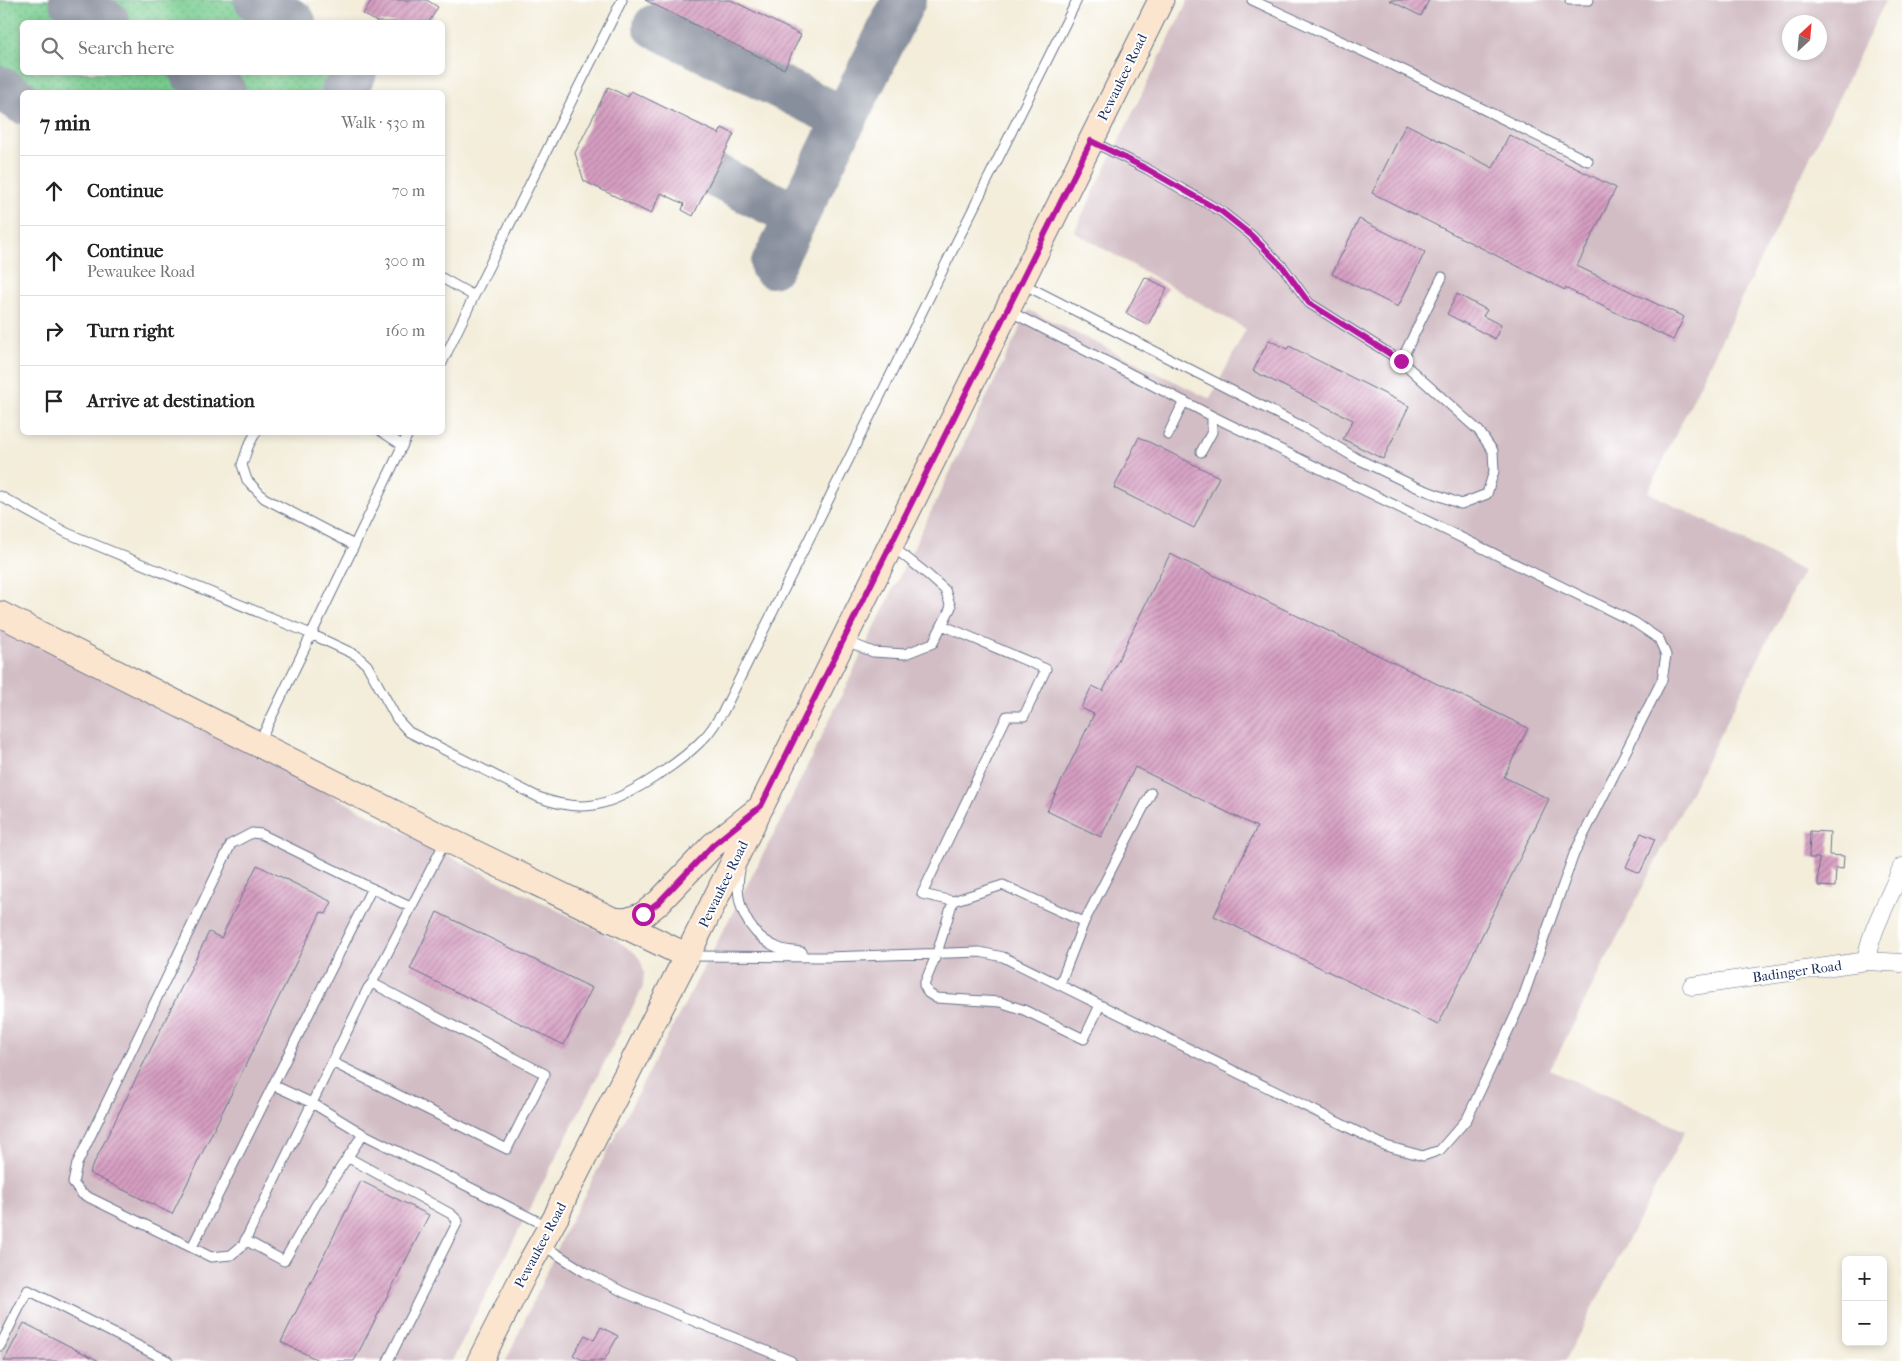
<!DOCTYPE html>
<html lang="en">
<head>
<meta charset="utf-8">
<style>
  :root { --surface:#fff; --page:#f6f6f6; --text:#222; --muted:#767676; --line:#e0e0e0 }
  body { margin:0; font-family:"IM FELL French Canon",serif; background:var(--page); color:var(--text) }
  .controls { position:absolute; right:15px; bottom:15px; display:grid; overflow:hidden; border-radius:8px; box-shadow:0 2px 8px #0003 }
  .controls button { width:45px; height:45px; display:grid; place-items:center; padding:0; border:0; border-bottom:1px solid var(--line); background:var(--surface); color:var(--text); font:25px sans-serif }
  .compass { position:absolute; left:1782px; top:15px; width:45px; height:45px; border-radius:50%; background:var(--surface); box-shadow:0 2px 8px #0003; rotate:26deg }
  .stop { position:absolute; width:15px; height:15px; margin:-11px; border:4px solid #b5179e; border-radius:50%; background:#fff }
  .stop.end { background:#b5179e; border-color:#fff; box-shadow:0 1px 5px #0008 }
  .list { margin:0; padding:0; list-style:none }
  h2 { display:flex; justify-content:space-between; align-items:center; height:65px; margin:0; padding:0 20px; font-size:21px }
  h2 small { font-size:16px; font-weight:400; color:var(--muted) }
  .list li { display:grid; grid-template-columns:32px 1fr auto; gap:15px; align-items:center; box-sizing:border-box; height:70px; padding:0 20px; border-top:1px solid var(--line) }
  .list b { display:block; font-size:19px; white-space:nowrap }
  .list p { margin:0; font-size:16px; white-space:nowrap; color:var(--muted) }
  .list em { font-size:16px; font-style:normal; color:var(--muted) }
  .icon { flex:none; width:28px; height:28px; fill:none; stroke:currentColor; stroke-width:2; stroke-linecap:round; stroke-linejoin:round }
  .map { position:relative; flex:none; width:1902px; height:1361px; overflow:hidden }
  .search { position:absolute; background:var(--surface); box-shadow:0 2px 8px #0003; left:20px; top:20px; width:425px; height:55px; display:flex; align-items:center; gap:12px; box-sizing:border-box; padding:0 18px; border-radius:8px; color:var(--muted); font-size:19px }
  .panel { position:absolute; background:var(--surface); box-shadow:0 2px 8px #0003; left:20px; top:90px; width:425px; height:345px; border-radius:8px }
  .map>svg:first-child { display:block }
  .industrial { fill:#d2bdc5; fill-rule:evenodd }
  .green { fill:url(#green-dots); stroke:#4a7e77 }
  .lines { fill:none; stroke-linecap:round; stroke-linejoin:round }
  .taxiway { stroke:#878e9c; stroke-width:44 }
  .building { fill:url(#building-hatch) }
  .lane-casing { stroke:#677289; stroke-width:11 }
  .street-casing { stroke:#677289; stroke-width:19 }
  .secondary-casing { stroke:#677289; stroke-width:27 }
  .lane { stroke:#fff; stroke-width:9 }
  .street { stroke:#fff; stroke-width:18 }
  .secondary { stroke:#fbe5cf; stroke-width:25 }
  .route { stroke:#b5179e; stroke-width:6 }
  .labels { text-anchor:middle; stroke-width:4; stroke-linejoin:round; paint-order:stroke }
  .street-label { font-size:14px; fill:#1b2f5e; stroke:#fff }
</style>
</head>
<body>
<div class="map">
<svg width="1902" height="1361" viewBox="0 0 1902 1361">
  <defs>
    <pattern id="green-dots" width="8" height="8" patternUnits="userSpaceOnUse" patternTransform="scale(1.25)"><rect width="8" height="8" fill="#79cd90"/><path d="M2 2h.1M6 6h.1" fill="none" stroke="#68b07f" stroke-width="1.8" stroke-linecap="round"/></pattern>
    <pattern id="building-hatch" width="6" height="6" patternUnits="userSpaceOnUse" patternTransform="scale(1.25)"><rect width="6" height="6" fill="#d69ec1"/><path d="M-1 1l2-2M0 6l6-6M5 7l2-2" fill="none" stroke="#ad81a0"/></pattern>
  </defs>
  <rect width="100%" height="100%" fill="#fff"/>
  <filter id="ink" filterUnits="userSpaceOnUse"><feTurbulence type="fractalNoise" baseFrequency=".02" numOctaves="2"/><feDisplacementMap in="SourceGraphic" scale="10" xChannelSelector="R" yChannelSelector="G"/><feConvolveMatrix kernelMatrix="1 2 1 2 8 2 1 2 1" color-interpolation-filters="sRGB"/></filter>
  <filter id="wash" filterUnits="userSpaceOnUse"><feTurbulence type="fractalNoise" baseFrequency=".0096" numOctaves="4" result="noise"/><feDisplacementMap in="SourceGraphic" scale="20" xChannelSelector="R" yChannelSelector="G"/><feGaussianBlur stdDeviation="1.12" result="paint"/><feColorMatrix in="noise" values="0 0 0 0 0 0 0 0 0 0 0 0 0 0 0 0 0 1.4 0 .05"/><feComposite in="paint" operator="in"/></filter>
  <g filter="url(#wash)">
    <rect width="100%" height="100%" fill="#f3edda"/>
    <path class="industrial" d="M1188 0H1886L1648 492 1803 571 1550 1070 1685 1131 1565 1361H506L565 1232 779 824 1029 310 1210 399 1246 329 1074 232ZM1790 22H1820V52H1790Z
      M0 623 451 857 613 938 634 952 640 959 644 972 643 987 452 1361H0Z"/>
    <path class="green" d="M0 0H52L90 22H22V72L173 73 206 92H33L0 73Z
      M89 0H240L277 22H127Z
      M341 72 339 82 332 92H243L209 73Z"/>
    <g class="lines">
      <path class="taxiway" d="M71 0 108 22
        M256 0 294 22
        M655 26 845 119
        M191 72 224 92
        M0 88 22 102
        M343 92 355 72
        M714 175 797 216
        M772 266 904 0"/>
    </g>
    <g id="blocks">
      <path class="building" d="M372 0H427L438 7 429 22H377L363 14Z
        M645 0H731L801 35 784 69Z
        M1389 0H1429L1421 16Z
        M608 87 628 97 631 91 719 134 722 128 734 134 693 216 682 210 684 204 661 193 651 214 584 181 575 153Z
        M1406 124 1493 168 1509 135 1616 188 1577 266 1684 317 1673 340 1565 288V290L1372 193Z
        M1359 219 1425 252 1398 307 1332 274Z
        M1145 277 1167 288 1148 325 1126 313Z
        M1457 294 1487 310 1483 316 1501 325 1495 339 1447 314Z
        M1269 340 1287 349 1289 346 1409 406 1383 459 1343 439 1353 420 1253 371Z
        M1139 437 1219 477 1194 528 1114 488Z
        M1170 554 1528 728 1504 777 1549 799 1438 1025 1214 916 1257 827 1135 767 1101 837 1047 811 1094 714 1081 708 1092 686 1103 691Z
        M1810 831 1830 832 1829 855 1844 856 1843 869 1836 868 1835 887 1818 886 1819 858H1809Z
        M1641 833 1655 839 1640 873 1626 867Z
        M257 865 332 902 326 914 321 912 172 1214 89 1173 209 932 221 938Z
        M437 912 592 988 564 1045 410 969Z
        M361 1181 429 1215 354 1361H320L281 1342Z
        M24 1323 99 1361H4Z
        M601 1327 618 1336 604 1361H585L573 1355 585 1335 594 1340Z"/>
    </g>
  </g>
  <g filter="url(#ink)">
    <use href="#blocks" fill-opacity="0" stroke="#677289" stroke-width="1"/>
    <g class="lines">
      <g class="lane-casing">
        <path id="lane" d="M1252 0 1414 75 1588 161
          M1570 0H1589
          M442 278 474 296
          M1023 284 1305 428 1356 458 1414 486 1461 504 1487 494 1494 471 1493 451 1479 431 1401 361 1309 303 1283 267 1251 235 1222 212 1147 169 1093 142
          M1009 311 1212 416V432L1201 452
          M1401 361 1442 277
          M442 363 474 296 622 0
          M256 432 248 447 242 465 247 480 264 498 354 545
          M382 432 402 445
          M1168 435 1184 401
          M0 496 67 533 311 634 356 655 367 665 397 719 409 732 538 797C556 804 574 808 594 805 626 800 683 761 705 737 712 730 717 720 723 712L1077 0
          M942 625 1046 669 1024 716H1007L922 894 953 901 937 953 924 985 928 993 936 998 1000 1002 1024 1010 1084 1039 1100 1005
          M846 641 873 652 905 654 933 643 951 607 945 590 927 574 893 547
          M259 743 409 432
          M740 870C733 902 747 935 779 948 786 951 795 951 802 952
          M953 901 1003 885 1084 922 1060 984
          M410 907 261 834 252 833 231 844 77 1164 73 1183 82 1194 211 1257 231 1255 243 1245 368 988 372 983 446 840
          M1084 922 1151 793
          M690 956 827 957 980 952 1003 957 1386 1146 1423 1156 1440 1150 1467 1119 1521 1003 1574 854 1662 680 1666 655 1659 639 1634 622 1212 416
          M332 1062 507 1149 545 1074 372 983
          M273 1085 372 888
          M347 1157 451 1214 458 1221 388 1361
          M245 1240 284 1261 316 1205 363 1134 549 1227
          M541 1244 585 1272 623 1292 791 1361
          M192 1247 273 1085 312 1103 363 1134
          M0 1346 28 1290 168 1361"/>
      </g>
      <g class="street-casing">
        <path id="street" d="M1867 961C1866 939 1893 891 1902 867
          M1692 986 1867 961 1902 963"/>
      </g>
      <g class="secondary-casing">
        <path id="secondary" d="M0 614 446 839 687 956
          M611 920 626 921 643 915 659 902 713 845 756 811
          M480 1361 524 1274 556 1217 566 1193 687 956 1161 0"/>
      </g>
      <use href="#lane" class="lane"/>
      <use href="#street" class="street"/>
      <use href="#secondary" class="secondary"/>
    </g>
  </g>
  <g class="lines" filter="url(#ink)">
    <path class="route" d="M643 914 659 902 713 845 761 806 1091 141 1147 169 1222 212 1251 235 1283 267 1309 303 1401 361"/>
  </g>
  <g class="labels">
    <g class="street-label">
      <text transform="translate(1122 77) rotate(-64)" y="5">Pewaukee Road</text>
      <text transform="translate(723 884) rotate(-64)" y="5">Pewaukee Road</text>
      <text transform="translate(1797 971) rotate(-8)" y="5">Badinger Road</text>
      <text transform="translate(540 1245) rotate(-62)" y="5">Pewaukee Road</text>
    </g>
  </g>
</svg>
<div class="controls">
<button>+</button>
<button>−</button>
</div>
<svg class="compass" viewBox="-18 -18 36 36"><path d="M0-13l5 13h-10z" fill="#e53935"/><path d="M0 13l5-13h-10z" fill="#767676"/></svg>
<div class="stop" style="left:643px;top:914px"></div>
<div class="stop end" style="left:1401px;top:361px"></div>
<div class="search"><svg class="icon" aria-label="search" viewBox="0 0 24 24"><circle cx="10" cy="10" r="6"/><path d="M15 15l6 6"/></svg>Search here</div>
<section class="panel">
<h2>7 min<small>Walk · 530 m</small></h2>
<ul class="list">
<li><svg class="icon" aria-label="ahead" viewBox="0 0 24 24"><path d="M12 20V5M6 11l6-6 6 6"/></svg><div><b>Continue</b></div><em>70 m</em></li>
<li><svg class="icon" aria-label="ahead" viewBox="0 0 24 24"><path d="M12 20V5M6 11l6-6 6 6"/></svg><div><b>Continue</b><p>Pewaukee Road</p></div><em>300 m</em></li>
<li><svg class="icon" aria-label="right" viewBox="0 0 24 24"><path d="M7 20v-9h11M14 6l5 5-5 5"/></svg><div><b>Turn right</b></div><em>160 m</em></li>
<li><svg class="icon" aria-label="arrive" viewBox="0 0 24 24"><path d="M6 21V4h12l-3 4 3 4H6"/></svg><div><b>Arrive at destination</b></div></li>
</ul>
</section>
</div>
</body>
</html>
